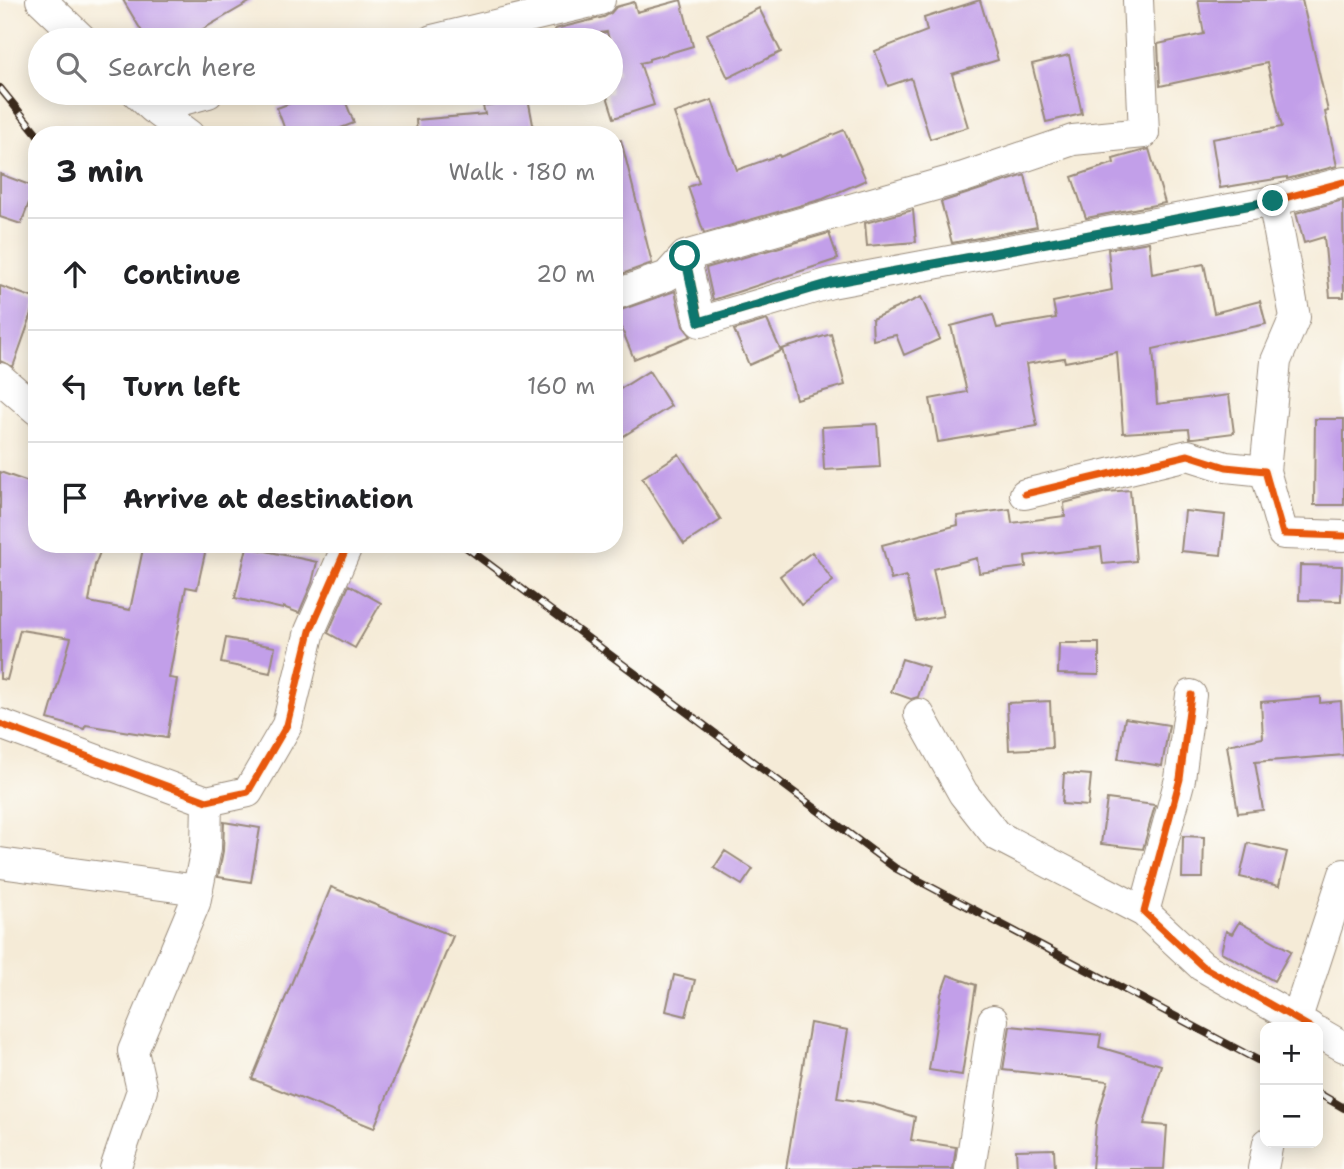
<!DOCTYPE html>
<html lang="en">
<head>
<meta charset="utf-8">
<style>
  :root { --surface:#fff; --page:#f2f2f2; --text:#202124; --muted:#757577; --line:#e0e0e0 }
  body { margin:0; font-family:"Shantell Sans",sans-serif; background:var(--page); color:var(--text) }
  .controls { position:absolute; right:21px; bottom:21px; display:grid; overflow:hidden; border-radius:14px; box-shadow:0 4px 18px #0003 }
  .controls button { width:63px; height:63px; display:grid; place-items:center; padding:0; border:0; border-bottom:2px solid var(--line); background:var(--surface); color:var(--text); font:35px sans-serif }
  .stop { position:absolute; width:21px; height:21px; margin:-16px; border:5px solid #0f766e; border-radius:50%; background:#fff }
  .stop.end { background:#0f766e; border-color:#fff; box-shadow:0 2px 7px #0008 }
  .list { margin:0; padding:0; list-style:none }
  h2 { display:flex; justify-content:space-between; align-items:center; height:91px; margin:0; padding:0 28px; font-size:30px }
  h2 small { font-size:23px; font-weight:400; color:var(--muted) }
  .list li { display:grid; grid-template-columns:46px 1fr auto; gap:21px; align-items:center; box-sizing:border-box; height:112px; padding:0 28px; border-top:2px solid var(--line) }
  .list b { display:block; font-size:26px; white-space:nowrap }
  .list em { font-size:23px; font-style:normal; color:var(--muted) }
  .icon { flex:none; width:38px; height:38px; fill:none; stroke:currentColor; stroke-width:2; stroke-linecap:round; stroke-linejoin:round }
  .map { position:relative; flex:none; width:1344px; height:1169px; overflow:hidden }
  .search { position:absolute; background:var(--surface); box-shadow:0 4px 18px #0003; left:28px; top:28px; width:595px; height:77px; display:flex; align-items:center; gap:18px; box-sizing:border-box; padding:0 24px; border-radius:38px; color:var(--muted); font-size:26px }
  .panel { position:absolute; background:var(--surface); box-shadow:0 4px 18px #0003; left:28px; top:126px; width:595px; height:427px; border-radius:28px }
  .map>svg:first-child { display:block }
  .building { fill:#c29fe9 }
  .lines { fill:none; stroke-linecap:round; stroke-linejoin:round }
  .minor-casing { stroke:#988a7a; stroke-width:32 }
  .minor { stroke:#fff; stroke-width:30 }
  .rail-casing { stroke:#3b2a1e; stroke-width:8 }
  .rail { stroke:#fdfcf7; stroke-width:5; stroke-dasharray:16; stroke-linecap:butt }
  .cycleway-casing { stroke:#fdfcf7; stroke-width:11 }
  .cycleway { stroke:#e8590c; stroke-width:7 }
  .route { stroke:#0f766e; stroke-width:9 }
</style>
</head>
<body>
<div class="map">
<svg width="1344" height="1169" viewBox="0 0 1344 1169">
  <rect width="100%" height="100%" fill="#fdfcf7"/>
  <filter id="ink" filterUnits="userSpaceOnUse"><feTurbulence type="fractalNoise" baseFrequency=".0143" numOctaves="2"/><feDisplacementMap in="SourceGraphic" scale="14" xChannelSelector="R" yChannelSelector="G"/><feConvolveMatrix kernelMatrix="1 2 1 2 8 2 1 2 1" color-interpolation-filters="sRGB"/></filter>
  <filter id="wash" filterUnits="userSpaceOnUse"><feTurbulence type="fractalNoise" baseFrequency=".00686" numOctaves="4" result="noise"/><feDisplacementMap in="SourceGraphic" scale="28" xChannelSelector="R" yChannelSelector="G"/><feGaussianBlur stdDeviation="1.57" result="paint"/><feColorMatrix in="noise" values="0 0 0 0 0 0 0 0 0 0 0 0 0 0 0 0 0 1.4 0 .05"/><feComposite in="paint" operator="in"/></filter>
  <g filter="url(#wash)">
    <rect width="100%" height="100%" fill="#f5ebd7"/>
    <g id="blocks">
      <path class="building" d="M123 0H253L184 40H147Z
        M681 0 693 46 649 59V61L640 63 654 105 614 118 606 93H611V76L618 74 607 32 557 40 555 29 604 17 611 13 616 7 634 2 637 12Z
        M980 0 998 60 952 74 968 127 930 139 911 78 888 86 875 51 927 31 924 18Z
        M1198 0H1302L1328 111 1325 112 1337 166 1287 179V177L1220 188 1212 139 1282 127 1267 63 1160 86 1158 44 1204 34Z
        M759 8 781 52 728 78 707 34Z
        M1069 55 1082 114 1046 122 1032 64Z
        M317 93H342L354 123 323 135H287L277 108Z
        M528 98 535 135H417L416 120 485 114 483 106Z
        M712 100 737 170 779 155 780 157 844 130 866 180 823 199 704 233 688 187 699 183 674 113Z
        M621 140 652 263 622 274 614 244V141Z
        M1149 149 1165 203 1086 218 1072 177 1114 163 1113 159Z
        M0 174 35 187 21 224 0 217Z
        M1025 175 1037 227 952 243 941 202Z
        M1343 200 1344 297H1330L1324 237 1304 243 1296 213Z
        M913 210 916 242 867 246 865 223Z
        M829 233 838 259 713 300 706 268Z
        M1149 242 1152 274 1204 264 1214 313 1260 301 1266 324 1153 349 1157 404 1229 395 1234 433 1194 438H1190L1189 429 1123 433 1117 352 1065 362 1064 358 1026 364 1037 426 938 442 930 399 967 392 951 326 993 315 997 328 1056 318 1053 302 1112 290 1108 249Z
        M0 286 37 299 13 367 0 361Z
        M675 291 683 326 691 336 634 359 615 312Z
        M921 297 940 339 904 355 896 335 873 340 872 319Z
        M767 320 781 351 749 365 734 330Z
        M831 334 845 385 796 399 782 349Z
        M649 371 671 406 614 442V393Z
        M1315 419H1344V505H1314Z
        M877 424 880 467 824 470 822 427Z
        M679 454 721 520 684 544 642 478Z
        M0 472 37 485V544H103L95 565 89 602 130 610 144 544H207L197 589 186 587 169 678 177 679 167 738 86 725 84 729 48 719 71 638 20 630 7 680 0 679Z
        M1130 490 1136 561 1103 564 1101 547 1025 556 1026 567 979 573 977 558 933 569 943 616 916 621 906 576 891 580 882 545 958 525 957 516 1010 509 1012 523 1065 516 1064 503 1107 492Z
        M1185 511 1225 515 1221 555 1181 551Z
        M247 547 317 562 312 583 299 613 283 607V609L235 598Z
        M812 552 833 581 801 605 780 576Z
        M1300 565 1342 566 1341 601 1299 600Z
        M349 585 381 603 355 648 328 633Z
        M226 638 275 647 270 673 221 663Z
        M1059 643H1099V675L1058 674Z
        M902 659 928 667 918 697 911 699 891 692Z
        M1320 697V703L1341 701 1344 755 1255 762 1263 810 1238 813 1227 745 1263 738 1261 702Z
        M1050 701 1052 748 1009 750 1007 703Z
        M1125 718 1169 725 1162 766 1118 759Z
        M1064 773 1091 775 1088 806 1062 804Z
        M1107 799 1155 805 1143 849 1101 844Z
        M224 822 260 828 251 882 218 877 223 851Z
        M1183 836 1204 837 1203 878H1182Z
        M1248 843 1287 852 1279 886 1240 877Z
        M725 851 753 869 742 885 714 868Z
        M331 887 453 936 374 1128 252 1079Z
        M1239 922 1291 951 1274 981 1221 952 1226 931 1232 934Z
        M674 975 695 980 686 1016 666 1011Z
        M948 975 976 985 962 1075 929 1070 941 994Z
        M810 1023 848 1030 837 1098 870 1103 915 1117 911 1140 956 1147 953 1169H786Z
        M1010 1026 1101 1035 1099 1047 1161 1065 1144 1124 1167 1126 1164 1169H1092L1096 1123 1108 1081 1003 1070Z
        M1054 1149 1055 1169H1017L1016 1150Z"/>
    </g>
  </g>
  <g filter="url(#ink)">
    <use href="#blocks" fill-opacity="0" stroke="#988a7a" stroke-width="2"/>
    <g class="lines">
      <g class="minor-casing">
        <path id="minor" d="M41 0 83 40
          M432 40 600 0
          M137 93 153 108 208 93
          M153 108 189 135
          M685 256 700 322 831 283 1273 201 1344 182
          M614 295 667 276 685 256 964 177 1073 140 1144 133 1138 0
          M0 378 37 410
          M1265 471 1276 361 1295 317 1273 201
          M1025 494 1188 455 1226 467 1265 471 1283 534 1344 536
          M1191 695 1180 779 1144 912 1202 966 1310 1027
          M919 714 963 793 996 835 1144 912
          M0 724 207 801 248 792 287 725 310 631 348 544
          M0 863 198 890
          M1294 1027 1344 874
          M1318 1032 1344 1047
          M115 1169 142 1090 133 1051 195 903 206 848 207 801
          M970 1169 993 1020
          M1263 1169 1268 1143"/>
      </g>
      <use href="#minor" class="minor"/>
      <g class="rail-casing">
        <path id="rail" d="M0 88 38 135
          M462 544 895 868 1265 1064
          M1318 1093 1344 1108"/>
      </g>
      <use href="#rail" class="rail"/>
      <g class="cycleway-casing">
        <path id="cycleway" d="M685 256 700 322 831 283 1273 201 1344 182
          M1025 494 1188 455 1226 467 1265 471 1283 534 1344 536
          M1191 695 1180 779 1144 912 1202 966 1310 1027
          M0 724 207 801 248 792 287 725 310 631 348 544"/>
      </g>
      <use href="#cycleway" class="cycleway"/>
    </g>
  </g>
  <g class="lines" filter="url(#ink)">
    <path class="route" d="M685 256 699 322 831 283 1273 201"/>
  </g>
</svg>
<div class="controls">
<button>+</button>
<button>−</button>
</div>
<div class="stop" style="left:685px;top:256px"></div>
<div class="stop end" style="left:1273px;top:201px"></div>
<div class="search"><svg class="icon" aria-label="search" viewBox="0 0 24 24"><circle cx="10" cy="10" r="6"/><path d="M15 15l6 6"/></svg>Search here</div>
<section class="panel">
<h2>3 min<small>Walk · 180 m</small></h2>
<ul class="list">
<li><svg class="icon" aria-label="ahead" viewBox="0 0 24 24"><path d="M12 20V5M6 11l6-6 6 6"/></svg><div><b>Continue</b></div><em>20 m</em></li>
<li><svg class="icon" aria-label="left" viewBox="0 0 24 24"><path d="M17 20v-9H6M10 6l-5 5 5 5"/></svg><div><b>Turn left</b></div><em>160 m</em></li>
<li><svg class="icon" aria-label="arrive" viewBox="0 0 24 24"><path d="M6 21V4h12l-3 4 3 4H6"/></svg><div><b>Arrive at destination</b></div></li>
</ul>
</section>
</div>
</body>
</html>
